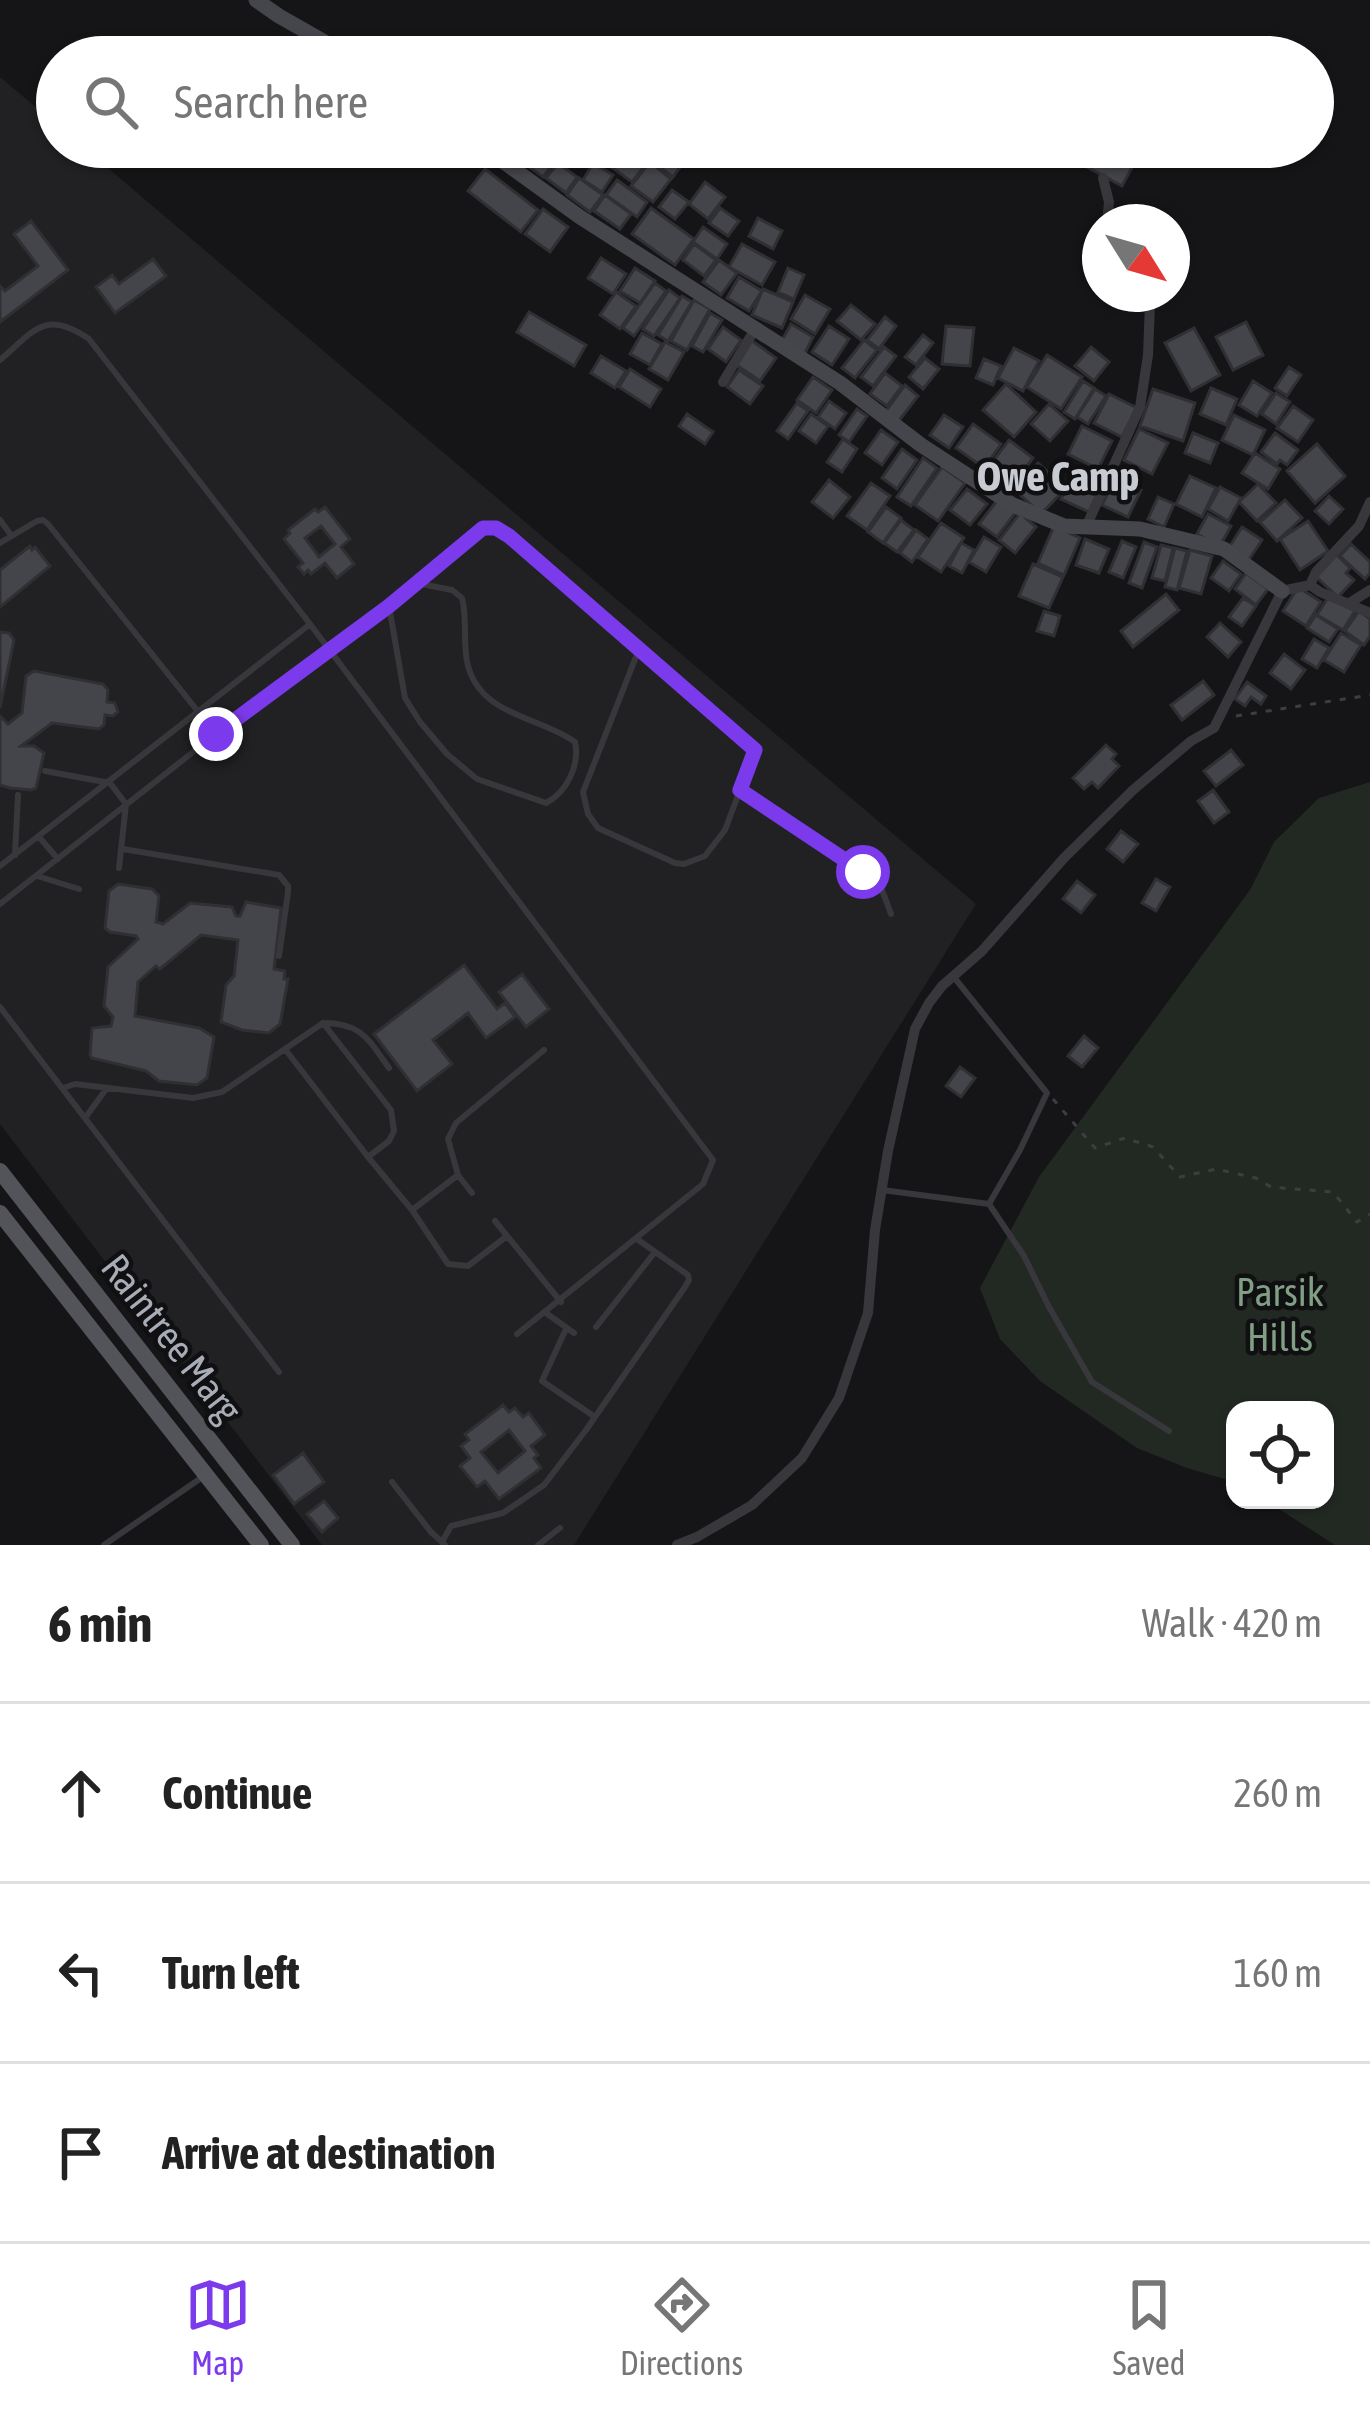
<!DOCTYPE html>
<html lang="en">
<head>
<meta charset="utf-8">
<style>
  :root { --surface:#fff; --page:#f2f2f2; --text:#222; --muted:#767676; --line:#e0e0e0; --accent:#7c3aed }
  body { margin:0; font-family:"Asap Condensed",sans-serif; background:var(--page); color:var(--text) }
  .controls { position:absolute; right:36px; bottom:36px; display:grid; overflow:hidden; border-radius:24px; box-shadow:0 3px 9px #0004 }
  .controls button { width:108px; height:108px; display:grid; place-items:center; padding:0; border:0; border-bottom:3px solid var(--line); background:var(--surface); color:var(--text); font:60px sans-serif }
  .compass { position:absolute; left:1082px; top:204px; width:108px; height:108px; border-radius:50%; background:var(--surface); box-shadow:0 3px 9px #0004; rotate:127deg }
  .stop { position:absolute; width:36px; height:36px; margin:-27px; border:9px solid #7c3aed; border-radius:50%; background:#fff }
  .stop.end { background:#7c3aed; border-color:#fff; box-shadow:0 3px 12px #0008 }
  .list { margin:0; padding:0; list-style:none }
  h2 { display:flex; justify-content:space-between; align-items:center; height:156px; margin:0; padding:0 48px; font-size:51px }
  h2 small { font-size:39px; font-weight:400; color:var(--muted) }
  .list li { display:grid; grid-template-columns:78px 1fr auto; gap:36px; align-items:center; box-sizing:border-box; height:180px; padding:0 48px; border-top:3px solid var(--line) }
  .list b { display:block; font-size:45px; white-space:nowrap }
  .list em { font-size:39px; font-style:normal; color:var(--muted) }
  .icon { flex:none; width:66px; height:66px; fill:none; stroke:currentColor; stroke-width:2; stroke-linecap:round; stroke-linejoin:round }
  .map { position:relative; flex:none; width:1370px; height:1545px; overflow:hidden }
  .search { position:absolute; background:var(--surface); box-shadow:0 3px 9px #0004; left:36px; right:36px; top:36px; height:132px; display:flex; align-items:center; gap:30px; box-sizing:border-box; padding:0 42px; border-radius:66px; color:var(--muted); font-size:45px }
  .sheet { height:696px; background:var(--surface) }
  nav { display:flex; justify-content:space-around; align-items:center; box-sizing:border-box; height:168px; border-top:3px solid var(--line); background:var(--surface); font-size:33px; color:var(--muted) }
  nav a { display:grid; justify-items:center; gap:6px }
  nav .on { color:var(--accent) }
  .map>svg:first-child { display:block }
  .built { fill:#212124 }
  .green { fill:#222923 }
  .building { fill:#44454a; stroke:#302f33; stroke-width:3; fill-rule:evenodd }
  .lines { fill:none; stroke-linecap:round; stroke-linejoin:round }
  .path { stroke:#3d3e43; stroke-width:3; stroke-dasharray:6 9; stroke-linecap:butt }
  .lane { stroke:#37373c; stroke-width:6 }
  .street { stroke:#37373c; stroke-width:10 }
  .secondary { stroke:#45464b; stroke-width:15 }
  .primary { stroke:#53545a; stroke-width:16 }
  .route { stroke:#7c3aed; stroke-width:15 }
  .labels { text-anchor:middle; stroke-width:9; stroke-linejoin:round; paint-order:stroke }
  .park-label { font-size:39px; fill:#819f84; stroke:#101012 }
  .street-label { font-size:39px; fill:#a8acb6; stroke:#101012 }
  .neighbourhood-label { font-size:42px; font-weight:bold; fill:#c9cbd2; stroke:#101012 }
</style>
</head>
<body>
<div class="map">
<svg width="1370" height="1545" viewBox="0 0 1370 1545">
  <rect width="100%" height="100%" fill="#151517"/>
  <path class="built" d="M0 77 57 125V147H83L976 904 574 1545H322L0 1124Z"/>
  <path class="green" d="M1370 782V1545H1335L1265 1500H1325V1410H1235V1482L1187 1468 1137 1448 1040 1381 1000 1339 980 1288 1039 1177 1250 890 1274 842 1319 798Z"/>
  <path class="building" d="M535 147H547L559 156 543 177 524 163Z
    M620 147H631L649 160 632 182 607 164Z
    M1097 147H1143L1122 186 1087 167Z
    M660 150 681 166 673 177 652 161Z
    M650 162 671 179 653 202 631 186Z
    M558 163 577 177 566 193 546 178Z
    M593 163 613 175 602 192 583 180Z
    M485 169 538 210 521 232 468 191Z
    M579 178 603 195 590 212 567 195Z
    M617 180 647 202 637 217 606 195Z
    M705 182 725 197 708 219 689 204Z
    M672 190 689 202 675 219 659 207Z
    M605 195 631 214 620 229 594 211Z
    M651 208 694 239 675 265 632 234Z
    M720 208 739 221 728 236 709 223Z
    M543 209 568 227 550 252 525 234Z
    M758 218 782 231 773 249 749 236Z
    M31 221 68 270 0 322V286L5 291 38 266 14 234Z
    M703 227 727 244 717 259 693 242Z
    M694 244 716 260 704 276 683 260Z
    M742 244 775 262 762 285 729 267Z
    M601 258 626 274 613 294 588 278Z
    M153 259 166 276 115 313 96 287 112 275 119 284Z
    M719 260 737 273 721 295 703 282Z
    M635 268 655 281 640 303 620 291Z
    M788 268 804 275 794 299 778 292Z
    M739 277 762 291 749 311 727 298Z
    M655 283 666 291 634 336 623 328Z
    M763 289 793 302 782 328 752 315Z
    M669 290 680 298 654 336 643 329Z
    M616 292 636 306 620 329 600 315Z
    M805 295 830 309 815 334 791 319Z
    M682 296 692 302 668 341 658 335Z
    M694 300 710 309 687 350 671 341Z
    M851 305 875 324 861 340 837 321Z
    M529 312 586 345 574 366 517 332Z
    M710 313 722 320 703 352 692 346Z
    M885 317 896 326 879 349 867 340Z
    M1246 322 1263 355 1233 370 1216 337Z
    M791 324 813 337 804 355 781 342Z
    M829 326 849 339 832 365 812 352Z
    M946 326 974 328 970 366 942 364Z
    M723 327 741 340 726 362 708 349Z
    M1194 328 1220 375 1191 391 1165 343Z
    M642 333 662 344 650 365 630 354Z
    M923 335 933 343 916 365 905 357Z
    M751 340 776 358 760 381 735 364Z
    M864 340 877 350 855 378 842 368Z
    M665 342 684 352 668 380 649 369Z
    M884 347 896 356 873 386 861 377Z
    M1091 347 1109 362 1094 381 1075 366Z
    M1014 348 1039 361 1023 391 998 378Z
    M1047 355 1082 377 1061 409 1027 387Z
    M601 356 626 371 615 388 591 373Z
    M925 358 939 369 923 389 909 377Z
    M984 359 1001 366 993 385 976 378Z
    M1289 367 1301 375 1287 396 1275 388Z
    M630 369 661 389 650 407 619 387Z
    M739 370 763 386 750 404 727 387Z
    M885 373 902 386 887 406 870 394Z
    M813 377 832 390 816 413 797 400Z
    M1083 381 1094 388 1075 419 1064 412Z
    M1253 381 1272 393 1257 416 1239 405Z
    M1006 384 1036 412 1014 437 983 410Z
    M905 385 918 396 898 422 885 412Z
    M1211 388 1237 399 1226 425 1200 414Z
    M1095 389 1106 396 1088 424 1077 417Z
    M1153 389 1195 403 1183 441 1140 426Z
    M1276 393 1290 402 1276 424 1262 414Z
    M1109 394 1137 408 1122 437 1094 423Z
    M829 401 846 413 835 429 818 417Z
    M797 403 808 411 788 439 777 431Z
    M1049 404 1068 421 1050 441 1031 424Z
    M1293 406 1313 420 1298 442 1277 428Z
    M857 409 867 416 849 442 839 435Z
    M687 414 713 432 705 444 679 426Z
    M811 414 828 426 816 443 799 431Z
    M944 415 963 427 949 448 930 435Z
    M1234 415 1265 430 1253 455 1222 440Z
    M973 424 1001 444 984 468 956 448Z
    M1082 426 1112 441 1098 469 1068 454Z
    M1139 429 1168 443 1152 474 1124 460Z
    M881 430 898 442 882 465 865 453Z
    M1193 433 1218 443 1210 463 1185 453Z
    M1275 433 1298 450 1287 465 1280 460 1277 464 1261 452Z
    M843 439 857 449 842 472 827 462Z
    M1009 440 1033 458 1005 495 981 477Z
    M1317 444 1345 476 1315 503 1287 471Z
    M902 449 917 460 897 489 882 478Z
    M1255 453 1280 469 1268 489 1242 473Z
    M923 458 937 468 911 506 897 497Z
    M1038 463 1066 488 1041 514 1014 489Z
    M942 467 965 483 938 521 915 505Z
    M1075 471 1102 485 1089 512 1061 499Z
    M1190 476 1216 488 1202 517 1176 504Z
    M1116 477 1141 490 1128 517 1102 505Z
    M829 480 850 497 833 518 812 502Z
    M871 483 890 496 867 530 847 516Z
    M1258 484 1276 503 1257 521 1239 502Z
    M1220 487 1241 498 1228 521 1208 509Z
    M967 489 987 504 970 525 950 510Z
    M1329 496 1343 509 1329 524 1315 511Z
    M1158 497 1174 504 1164 527 1148 519Z
    M999 498 1016 512 997 537 979 524Z
    M1285 500 1302 518 1277 541 1260 522Z
    M325 507 350 539 341 547 354 564 337 578 325 563 311 574 308 570 304 574 298 567 303 563 284 539 290 533 288 530 315 509 318 512ZM321 526 335 544 319 557 305 538Z
    M886 507 901 518 883 543 868 532Z
    M1020 513 1036 527 1015 553 999 540Z
    M1208 514 1231 526 1220 546 1197 534Z
    M901 520 914 530 897 552 884 543Z
    M1308 521 1328 551 1300 570 1280 539Z
    M941 523 964 538 941 572 918 557Z
    M1054 526 1080 538 1064 575 1038 563Z
    M1242 527 1262 540 1248 561 1228 549Z
    M916 530 928 539 912 562 900 553Z
    M984 537 1001 547 986 572 969 562Z
    M1085 539 1109 549 1099 573 1076 565Z
    M1122 541 1136 547 1123 578 1109 572Z
    M1144 542 1157 547 1142 588 1129 583Z
    M961 543 974 550 962 573 949 566Z
    M1351 544 1370 562V573L1365 579 1340 556Z
    M1161 545 1173 548 1165 581 1152 578Z
    M30 546 32 550 35 547 50 566 0 607V570Z
    M1175 548 1187 551 1177 590 1165 587Z
    M1190 550 1212 556 1201 594 1179 588Z
    M1336 554 1350 568 1346 573 1354 580 1338 597 1315 576Z
    M1223 561 1241 574 1229 591 1211 578Z
    M1033 564 1063 577 1049 608 1019 596Z
    M1246 573 1268 589 1256 605 1235 589Z
    M1298 587 1321 602 1306 626 1283 611Z
    M1166 594 1179 610 1133 647 1121 631Z
    M1329 596 1355 611 1343 630 1317 615Z
    M1243 598 1256 606 1242 626 1229 617Z
    M1044 611 1060 616 1054 636 1037 631Z
    M1359 611 1370 619V636L1364 645 1345 631Z
    M1316 615 1338 629 1329 642 1307 628Z
    M1220 623 1241 642 1228 657 1207 637Z
    M0 632 9 633 14 640 0 708Z
    M1341 633 1361 645 1344 672 1324 660Z
    M1314 639 1329 648 1317 668 1302 659Z
    M1284 654 1305 670 1291 689 1270 673Z
    M34 671 103 684 108 690 107 702 115 703 118 712 113 716 105 715 104 725 99 729 52 723 21 746H34L44 753 36 788 31 790 10 788 0 785V716L8 724 22 713 26 676Z
    M1203 681 1214 695 1182 720 1171 705Z
    M1247 682 1266 696 1261 704 1251 697 1245 706 1235 699Z
    M1106 745 1116 754 1112 759 1119 766 1098 788 1092 782 1084 789 1073 778Z
    M1231 750 1243 765 1216 786 1204 771Z
    M1213 790 1229 812 1214 823 1198 801Z
    M1121 831 1138 844 1123 862 1107 849Z
    M1156 879 1170 887 1156 911 1142 903Z
    M1077 881 1095 895 1081 913 1063 899Z
    M118 884 152 889 159 896 156 922 163 924 190 903 232 907 236 916H240L246 902 281 908 274 969 285 971 284 979H288L280 1024 269 1033 242 1030 221 1022 226 985 234 976 238 940 201 935 160 969 156 966 138 982 135 1016 199 1028 214 1037 207 1078 197 1085 159 1081 146 1071 92 1058 90 1055 92 1028 111 1026 113 1017 104 1006 108 967 138 939 136 936 110 932 105 928 109 891Z
    M464 965 497 1009 505 1003 515 1017 486 1038 468 1013 433 1040 452 1064 417 1091 374 1034Z
    M522 974 549 1009 526 1027 499 992Z
    M1084 1036 1098 1048 1082 1067 1068 1056Z
    M960 1067 975 1078 961 1097 946 1086Z
    M503 1405 509 1412 515 1408 523 1417 529 1413 545 1435 531 1446 538 1455 534 1458 541 1468 499 1499 485 1481 477 1487 460 1466 470 1458 461 1446 469 1440 465 1434ZM509 1430 525 1451 498 1473 481 1452Z
    M303 1453 324 1482 294 1504 273 1475Z
    M324 1501 338 1518 322 1532 307 1514Z"/>
  <g class="lines">
    <path class="path" d="M1236 716 1370 695
      M1053 1099 1095 1148 1125 1138 1153 1147 1180 1177 1216 1169 1256 1178 1271 1187 1333 1192 1357 1222 1370 1214"/>
    <path class="lane" d="M0 360C35 330 45 309 89 339L310 624 713 1160 703 1184 517 1334
      M0 520 11 535
      M0 543 37 521 43 520 48 524 216 734
      M389 606 405 698 420 722 447 754 477 779 546 803C567 792 580 765 575 742 538 716 482 716 468 666 462 644 468 620 462 598L452 590 416 583
      M45 771 110 783 126 804 119 868
      M740 790 879 882 891 914
      M39 837 58 859
      M123 849 279 875 288 886V892L279 956
      M15 855 18 795
      M0 866 309 625
      M37 876 79 889
      M0 904 216 734 389 606 483 528H496L509 536 755 750 725 830 705 856 684 864 675 863 598 828 588 814 583 792 639 649
      M0 1007 279 1372
      M285 1049 368 1157 389 1141 394 1131 391 1110 323 1023
      M63 1088 75 1084 193 1098 222 1092 323 1023C362 1023 368 1039 389 1068
      M85 1118 107 1088
      M368 1157 412 1210 448 1264 468 1266 507 1236
      M458 1175 472 1193
      M882 1190 989 1204 1020 1150 1047 1093 953 976
      M989 1204 1024 1256 1049 1307 1092 1382 1169 1431
      M412 1210 458 1175 448 1139 456 1123 544 1050
      M495 1221 561 1302
      M546 1313 574 1333
      M596 1327 655 1252
      M566 1329 542 1381 595 1417
      M392 1482 431 1532 442 1542
      M104 1545 204 1476
      M445 1545 442 1542 451 1526 503 1513 544 1485 586 1430 685 1287 689 1280 688 1275 637 1239
      M538 1545 560 1528"/>
    <path class="street" d="M1103 178 1109 202 1107 222
      M723 382 755 329
      M1086 527 1140 407 1148 355 1150 303 1144 294
      M1310 585 1320 592 1370 613
      M1348 604 1370 590
      M677 1545 697 1537 752 1505 802 1458 839 1398 868 1313 875 1230 888 1151 915 1029 929 1003 942 986 982 951 1064 858 1133 790 1191 741 1214 728 1282 591 1310 585 1316 572 1359 526 1370 502"/>
    <path class="secondary" d="M256 0 279 16 351 57
      M483 147 580 217 840 383 921 445 1013 505 1064 526 1140 529 1224 549 1282 591"/>
    <path class="primary" d="M0 1171 292 1545
      M0 1213 261 1545"/>
  </g>
  <g class="lines">
    <path class="route" d="M216 734 389 606 483 528H496L509 536 755 750 740 790 863 872"/>
  </g>
  <g class="labels">
    <g class="park-label">
      <text x="1280" y="1306">Parsik<tspan x="1280" dy="45">Hills</tspan></text>
    </g>
    <g class="street-label">
      <text transform="translate(172 1338) rotate(52)" y="14">Raintree Marg</text>
    </g>
    <g class="neighbourhood-label">
      <text x="1058" y="491">Owe Camp</text>
    </g>
  </g>
</svg>
<div class="controls">
<button><svg class="icon" aria-label="locate" viewBox="0 0 24 24"><circle cx="12" cy="12" r="6"/><path d="M12 2v4M12 18v4M2 12h4M18 12h4"/></svg></button>
</div>
<svg class="compass" viewBox="-18 -18 36 36"><path d="M0-13l5 13h-10z" fill="#e53935"/><path d="M0 13l5-13h-10z" fill="#767676"/></svg>
<div class="stop" style="left:863px;top:872px"></div>
<div class="stop end" style="left:216px;top:734px"></div>
<div class="search"><svg class="icon" aria-label="search" viewBox="0 0 24 24"><circle cx="10" cy="10" r="6"/><path d="M15 15l6 6"/></svg>Search here</div>
</div>
<section class="sheet">
<h2>6 min<small>Walk · 420 m</small></h2>
<ul class="list">
<li><svg class="icon" aria-label="ahead" viewBox="0 0 24 24"><path d="M12 20V5M6 11l6-6 6 6"/></svg><div><b>Continue</b></div><em>260 m</em></li>
<li><svg class="icon" aria-label="left" viewBox="0 0 24 24"><path d="M17 20v-9H6M10 6l-5 5 5 5"/></svg><div><b>Turn left</b></div><em>160 m</em></li>
<li><svg class="icon" aria-label="arrive" viewBox="0 0 24 24"><path d="M6 21V4h12l-3 4 3 4H6"/></svg><div><b>Arrive at destination</b></div></li>
</ul>
</section>
<nav>
<a class="on"><svg class="icon" aria-label="map" viewBox="0 0 24 24"><path d="M3 6l6-2 6 2 6-2v14l-6 2-6-2-6 2zM9 4v14M15 6v14"/></svg>Map</a>
<a><svg class="icon" aria-label="directions" viewBox="0 0 24 24"><path d="M12 3l9 9-9 9-9-9zM9 14v-3h6M13 9l2 2-2 2"/></svg>Directions</a>
<a><svg class="icon" aria-label="saved" viewBox="0 0 24 24"><path d="M7 4h10v16l-5-4-5 4z"/></svg>Saved</a>
</nav>
</body>
</html>
